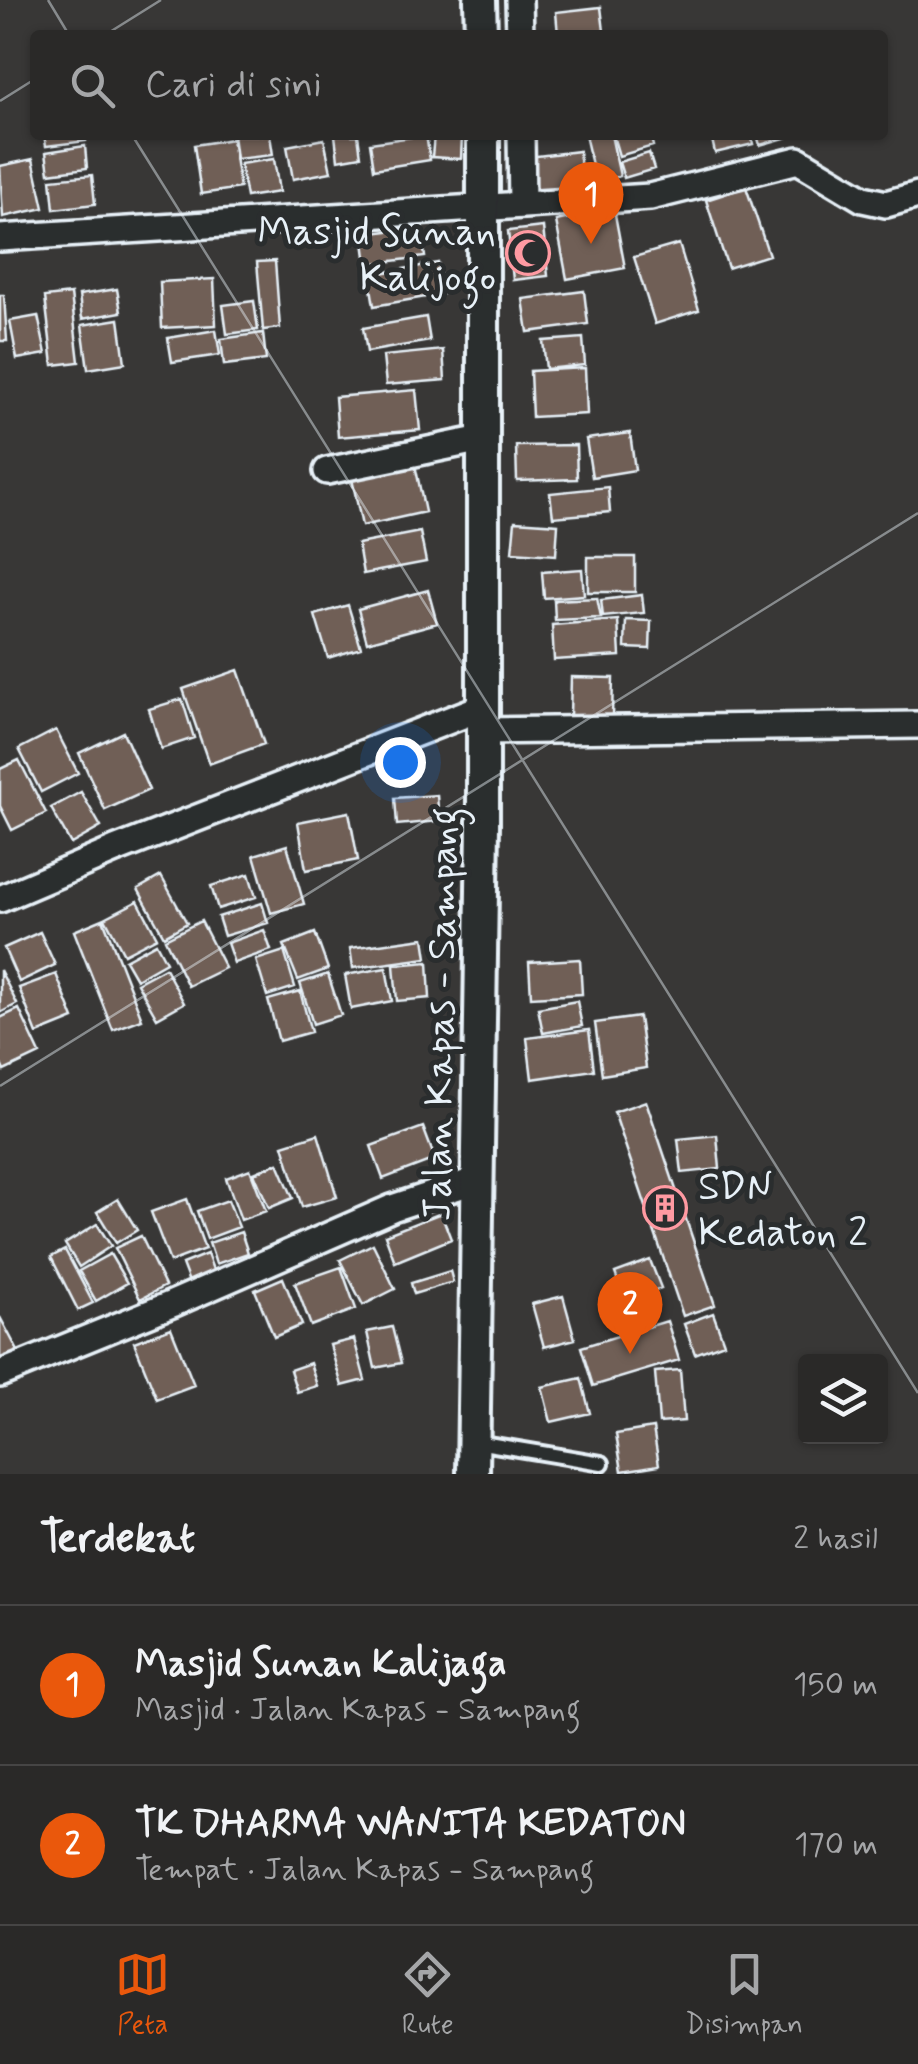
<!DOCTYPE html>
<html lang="id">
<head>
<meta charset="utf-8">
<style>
  :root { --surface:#2a2928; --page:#323130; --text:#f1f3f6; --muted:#a5a6a8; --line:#464545; --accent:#ea580c }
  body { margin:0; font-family:Mynerve,sans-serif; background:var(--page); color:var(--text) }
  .controls { position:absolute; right:30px; bottom:30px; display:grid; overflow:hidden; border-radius:10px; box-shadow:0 2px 8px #0004 }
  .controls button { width:90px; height:90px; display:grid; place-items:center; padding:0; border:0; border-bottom:2px solid var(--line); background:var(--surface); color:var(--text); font:50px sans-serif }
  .you { position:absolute; left:400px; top:762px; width:35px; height:35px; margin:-25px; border:8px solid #fff; border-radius:50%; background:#1a73e8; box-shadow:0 0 0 15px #1a73e833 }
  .badge { display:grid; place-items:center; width:65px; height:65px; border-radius:50%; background:var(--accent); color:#fff; font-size:32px; font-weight:700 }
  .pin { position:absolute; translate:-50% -82px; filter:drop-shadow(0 2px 5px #0008) }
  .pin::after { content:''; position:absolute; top:52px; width:35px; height:30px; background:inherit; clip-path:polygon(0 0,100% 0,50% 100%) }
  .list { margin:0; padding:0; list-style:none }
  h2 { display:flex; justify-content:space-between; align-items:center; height:130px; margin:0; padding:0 40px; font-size:42px }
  h2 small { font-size:32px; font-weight:400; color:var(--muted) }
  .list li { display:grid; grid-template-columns:65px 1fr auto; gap:30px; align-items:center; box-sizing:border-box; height:160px; padding:0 40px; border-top:2px solid var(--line) }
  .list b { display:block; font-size:38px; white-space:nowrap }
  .list p { margin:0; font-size:32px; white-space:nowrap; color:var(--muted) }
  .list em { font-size:32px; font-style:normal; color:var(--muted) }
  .icon { flex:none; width:55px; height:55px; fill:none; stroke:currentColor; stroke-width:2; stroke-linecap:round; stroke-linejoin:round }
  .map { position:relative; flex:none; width:918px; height:1474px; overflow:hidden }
  .search { position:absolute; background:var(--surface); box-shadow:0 2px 8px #0004; left:30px; right:30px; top:30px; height:110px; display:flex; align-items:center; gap:25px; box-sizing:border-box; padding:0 35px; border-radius:10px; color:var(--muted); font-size:38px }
  .sheet { height:450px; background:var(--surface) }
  nav { display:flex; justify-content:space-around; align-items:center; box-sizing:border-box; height:140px; border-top:2px solid var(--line); background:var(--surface); font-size:28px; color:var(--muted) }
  nav a { display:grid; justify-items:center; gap:5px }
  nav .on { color:var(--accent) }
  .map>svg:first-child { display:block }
  .building { fill:#6f5e57; stroke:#e8f1f8; stroke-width:2.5 }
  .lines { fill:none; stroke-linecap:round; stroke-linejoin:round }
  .service-casing { stroke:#e8f1f8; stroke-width:20 }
  .minor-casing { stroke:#e8f1f8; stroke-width:32 }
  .tertiary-casing { stroke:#e8f1f8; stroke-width:38 }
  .service { stroke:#2a2d2e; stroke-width:12 }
  .minor { stroke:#2a2d2e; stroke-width:25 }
  .tertiary { stroke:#2a2d2e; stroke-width:30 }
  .ticks { fill:none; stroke:#e8f1f8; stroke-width:2.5; stroke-opacity:0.45 }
  .labels { text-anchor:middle; stroke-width:10; stroke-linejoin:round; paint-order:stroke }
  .poi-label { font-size:40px; fill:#e8f1f8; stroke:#2a2d2e; text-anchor:end }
  .street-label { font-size:40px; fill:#e8f1f8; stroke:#2a2d2e }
</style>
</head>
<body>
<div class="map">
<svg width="918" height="1474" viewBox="0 0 918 1474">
  <rect width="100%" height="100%" fill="#383736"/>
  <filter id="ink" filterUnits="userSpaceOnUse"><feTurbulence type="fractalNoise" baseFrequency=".01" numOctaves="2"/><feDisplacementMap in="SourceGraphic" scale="20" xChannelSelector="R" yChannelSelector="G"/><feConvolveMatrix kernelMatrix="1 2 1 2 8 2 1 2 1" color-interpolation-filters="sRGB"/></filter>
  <g filter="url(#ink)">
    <path class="building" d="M601 7 604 31 558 35 556 12Z
      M44 135H86V141L46 146Z
      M233 135H270L273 155 236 159Z
      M335 135H358L361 156 338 160Z
      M426 135 430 160 374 169 370 143Z
      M434 135H462L461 159 432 157Z
      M585 135H611L620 176 596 182Z
      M613 135H650L653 146 619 156Z
      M711 135H751L753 144 715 153Z
      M757 135H795L760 145Z
      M232 139 240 188 201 194 194 145Z
      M324 139 331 172 293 179 287 146Z
      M85 146 87 168 49 173 46 152Z
      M579 151 583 189 530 195 528 157Z
      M649 153 654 169 624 178 619 162Z
      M33 159 44 208 3 217 0 166Z
      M274 159 279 192 246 197 240 164Z
      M92 175 95 204 54 209 51 179Z
      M746 187 769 255 728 268 706 200Z
      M614 209 625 268 567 279 556 221Z
      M421 227 425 257 367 264 363 234Z
      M543 227 548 276 513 280 508 231Z
      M679 244 699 310 655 324 634 257Z
      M275 261 280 328 263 330 257 262Z
      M438 263 443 294 374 306 369 275Z
      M214 279 216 325 162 328 160 282Z
      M117 289 121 312 82 319 79 295Z
      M584 291 588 324 528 332 523 299Z
      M71 294 79 362 53 365 45 297Z
      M0 295H4L7 341H0Z
      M254 301 258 330 227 334 223 305Z
      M38 316 46 354 17 359 10 321Z
      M426 317 430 341 367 352 363 328Z
      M119 319 125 363 88 369 82 325Z
      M216 330 220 355 172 362 168 338Z
      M263 333 266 360 224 365 221 339Z
      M583 338 585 365 546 369 543 341Z
      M443 350 445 380 386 385 383 356Z
      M585 368 587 414 532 417 530 371Z
      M416 390 420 430 338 437 335 397Z
      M630 433 635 470 592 477 586 439Z
      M576 445 577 479 517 481 516 446Z
      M414 460 425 512 362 526 351 474Z
      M608 487 610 512 553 517 550 493Z
      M515 521 558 524 556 555 512 552Z
      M420 532 426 562 363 574 358 544Z
      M588 557H635V592H588Z
      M582 569 584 595 544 598 542 572Z
      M428 590 437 623 367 642 358 609Z
      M642 595 644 613 603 617 601 600Z
      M597 598 601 618 555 620 554 600Z
      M348 605 361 648 328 658 315 615Z
      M618 620 620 656 554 660 552 625Z
      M626 620 651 621 650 649 625 648Z
      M238 670 264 744 209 764 183 689Z
      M571 677 613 678 612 717 570 716Z
      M182 699 194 738 161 749 149 709Z
      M56 730 78 773 41 792 19 749Z
      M123 732 149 790 105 810 79 753Z
      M19 760 46 813 12 830 0 806V769Z
      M81 792 101 827 71 844 51 808Z
      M437 795 439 821 397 825 395 798Z
      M349 812 358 860 306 870 298 822Z
      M287 845 304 904 271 913 254 855Z
      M249 874 256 897 218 909 211 886Z
      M161 876 187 923 164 936 138 889Z
      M138 901 157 937 124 954 105 918Z
      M262 903 268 923 224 936 218 917Z
      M103 919 142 1019 113 1030 74 931Z
      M201 921 225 968 188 986 165 939Z
      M264 930 271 950 234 963 227 943Z
      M40 932 55 965 19 982 4 948Z
      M315 933 328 969 298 980 284 945Z
      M424 938 427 958 353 968 350 948Z
      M156 943 166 962 136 979 125 960Z
      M284 951 295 987 267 996 256 960Z
      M580 959 582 994 531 997 529 962Z
      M428 962 430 998 397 1001 394 965Z
      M165 968 184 1003 157 1018 137 983Z
      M386 968 392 1001 351 1009 345 975Z
      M0 970 17 1004 0 1013Z
      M56 974 74 1019 37 1034 19 988Z
      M328 974 341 1015 313 1024 300 983Z
      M300 991 311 1032 279 1041 268 1000Z
      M577 1001 582 1026 543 1033 538 1008Z
      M19 1009 40 1054 4 1071 0 1062V1018Z
      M639 1017 646 1068 602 1075 595 1023Z
      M589 1030 594 1070 532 1079 527 1038Z
      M646 1101 715 1305 683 1316 614 1112Z
      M423 1127 435 1159 383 1179 371 1146Z
      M318 1134 337 1197 302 1207 283 1145Z
      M717 1135 720 1169 682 1173 678 1139Z
      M278 1163 293 1198 269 1208 254 1173Z
      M250 1169 266 1211 241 1220 226 1178Z
      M118 1199 137 1230 116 1243 97 1212Z
      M187 1199 205 1249 170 1262 151 1212Z
      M228 1200 239 1227 207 1239 197 1211Z
      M441 1213 451 1239 395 1262 385 1235Z
      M97 1224 111 1246 79 1267 65 1244Z
      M241 1232 248 1253 216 1264 209 1243Z
      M141 1236 165 1286 140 1299 115 1248Z
      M373 1244 395 1289 363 1305 340 1260Z
      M65 1250 93 1303 78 1310 51 1257Z
      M110 1254 127 1283 96 1301 79 1271Z
      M207 1254 217 1280 192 1290 182 1264Z
      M650 1260 661 1288 625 1301 615 1273Z
      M341 1267 356 1309 311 1326 295 1283Z
      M450 1271 453 1282 414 1294 411 1283Z
      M283 1278 302 1325 274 1337 255 1290Z
      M563 1296 575 1339 544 1347 532 1304Z
      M713 1313 724 1343 695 1354 684 1324Z
      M0 1317 20 1355 0 1365Z
      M667 1321 679 1360 593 1386 581 1347Z
      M392 1327 401 1363 375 1368 367 1332Z
      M171 1328 194 1385 157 1399 134 1342Z
      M354 1339 365 1380 342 1386 330 1345Z
      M310 1363 317 1386 297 1392 290 1370Z
      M680 1370 684 1421 659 1423 655 1372Z
      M581 1378 590 1413 551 1422 542 1387Z
      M653 1428 659 1465 622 1471 616 1434Z"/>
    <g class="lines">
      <g class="service-casing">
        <path id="service" d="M476 1442 602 1463"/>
      </g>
      <g class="minor-casing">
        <path id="minor" d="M519 0 520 35
          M521 135 522 205
          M0 238 650 197 798 160 863 199 886 204 918 195
          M327 471 482 439
          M483 731 918 725
          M0 899 115 850 483 707
          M0 1374 172 1304 392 1208 477 1180"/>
      </g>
      <g class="tertiary-casing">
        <path id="tertiary" d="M480 0 481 35
          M473 1474 483 825V135"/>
      </g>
      <use href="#service" class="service"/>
      <use href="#minor" class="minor"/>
      <use href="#tertiary" class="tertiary"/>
    </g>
  </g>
  <path class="ticks" d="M48 0 69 35M105 35 161 0M0 101 35 79M132 135 918 1393M0 1086 918 513"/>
  <defs>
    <g id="mosque-ring" transform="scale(2.25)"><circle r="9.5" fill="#2a2d2e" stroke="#ff9aa2" stroke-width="1.5"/><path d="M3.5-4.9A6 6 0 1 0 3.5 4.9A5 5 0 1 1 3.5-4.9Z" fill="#ff9aa2"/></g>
    <g id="building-ring" transform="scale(2.25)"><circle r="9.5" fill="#2a2d2e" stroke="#ff9aa2" stroke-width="1.5"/><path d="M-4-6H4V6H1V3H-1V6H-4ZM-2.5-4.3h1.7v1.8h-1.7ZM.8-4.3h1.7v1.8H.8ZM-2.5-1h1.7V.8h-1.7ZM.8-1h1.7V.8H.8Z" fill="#ff9aa2"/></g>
  </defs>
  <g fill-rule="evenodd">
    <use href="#mosque-ring" x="528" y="253"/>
    <use href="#building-ring" x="665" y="1208"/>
  </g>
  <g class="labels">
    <g class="poi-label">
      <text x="496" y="244">Masjid Sunan<tspan x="496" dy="46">Kalijogo</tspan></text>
      <text x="698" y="1199" text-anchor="start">SDN<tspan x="698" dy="46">Kedaton 2</tspan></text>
    </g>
    <g class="street-label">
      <text transform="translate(439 1014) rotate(-89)" y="14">Jalan Kapas - Sampang</text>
    </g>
  </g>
</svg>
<div class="controls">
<button><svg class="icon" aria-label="layers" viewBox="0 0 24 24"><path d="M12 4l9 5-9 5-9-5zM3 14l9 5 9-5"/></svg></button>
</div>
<div class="you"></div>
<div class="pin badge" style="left:591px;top:244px">1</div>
<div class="pin badge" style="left:630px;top:1354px">2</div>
<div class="search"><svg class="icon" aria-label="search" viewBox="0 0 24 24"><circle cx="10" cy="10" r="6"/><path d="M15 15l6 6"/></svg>Cari di sini</div>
</div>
<section class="sheet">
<h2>Terdekat<small>2 hasil</small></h2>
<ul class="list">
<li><span class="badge">1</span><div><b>Masjid Sunan Kalijaga</b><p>Masjid · Jalan Kapas - Sampang</p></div><em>150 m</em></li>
<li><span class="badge">2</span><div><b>TK DHARMA WANITA KEDATON</b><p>Tempat · Jalan Kapas - Sampang</p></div><em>170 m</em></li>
</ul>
</section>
<nav>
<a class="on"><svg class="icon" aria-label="map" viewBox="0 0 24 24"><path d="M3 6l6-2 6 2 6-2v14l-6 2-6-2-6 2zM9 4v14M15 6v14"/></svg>Peta</a>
<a><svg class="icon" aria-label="directions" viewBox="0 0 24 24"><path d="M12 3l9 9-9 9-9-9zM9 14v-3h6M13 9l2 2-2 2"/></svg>Rute</a>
<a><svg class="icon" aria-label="saved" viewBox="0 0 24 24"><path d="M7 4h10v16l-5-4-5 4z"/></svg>Disimpan</a>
</nav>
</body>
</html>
